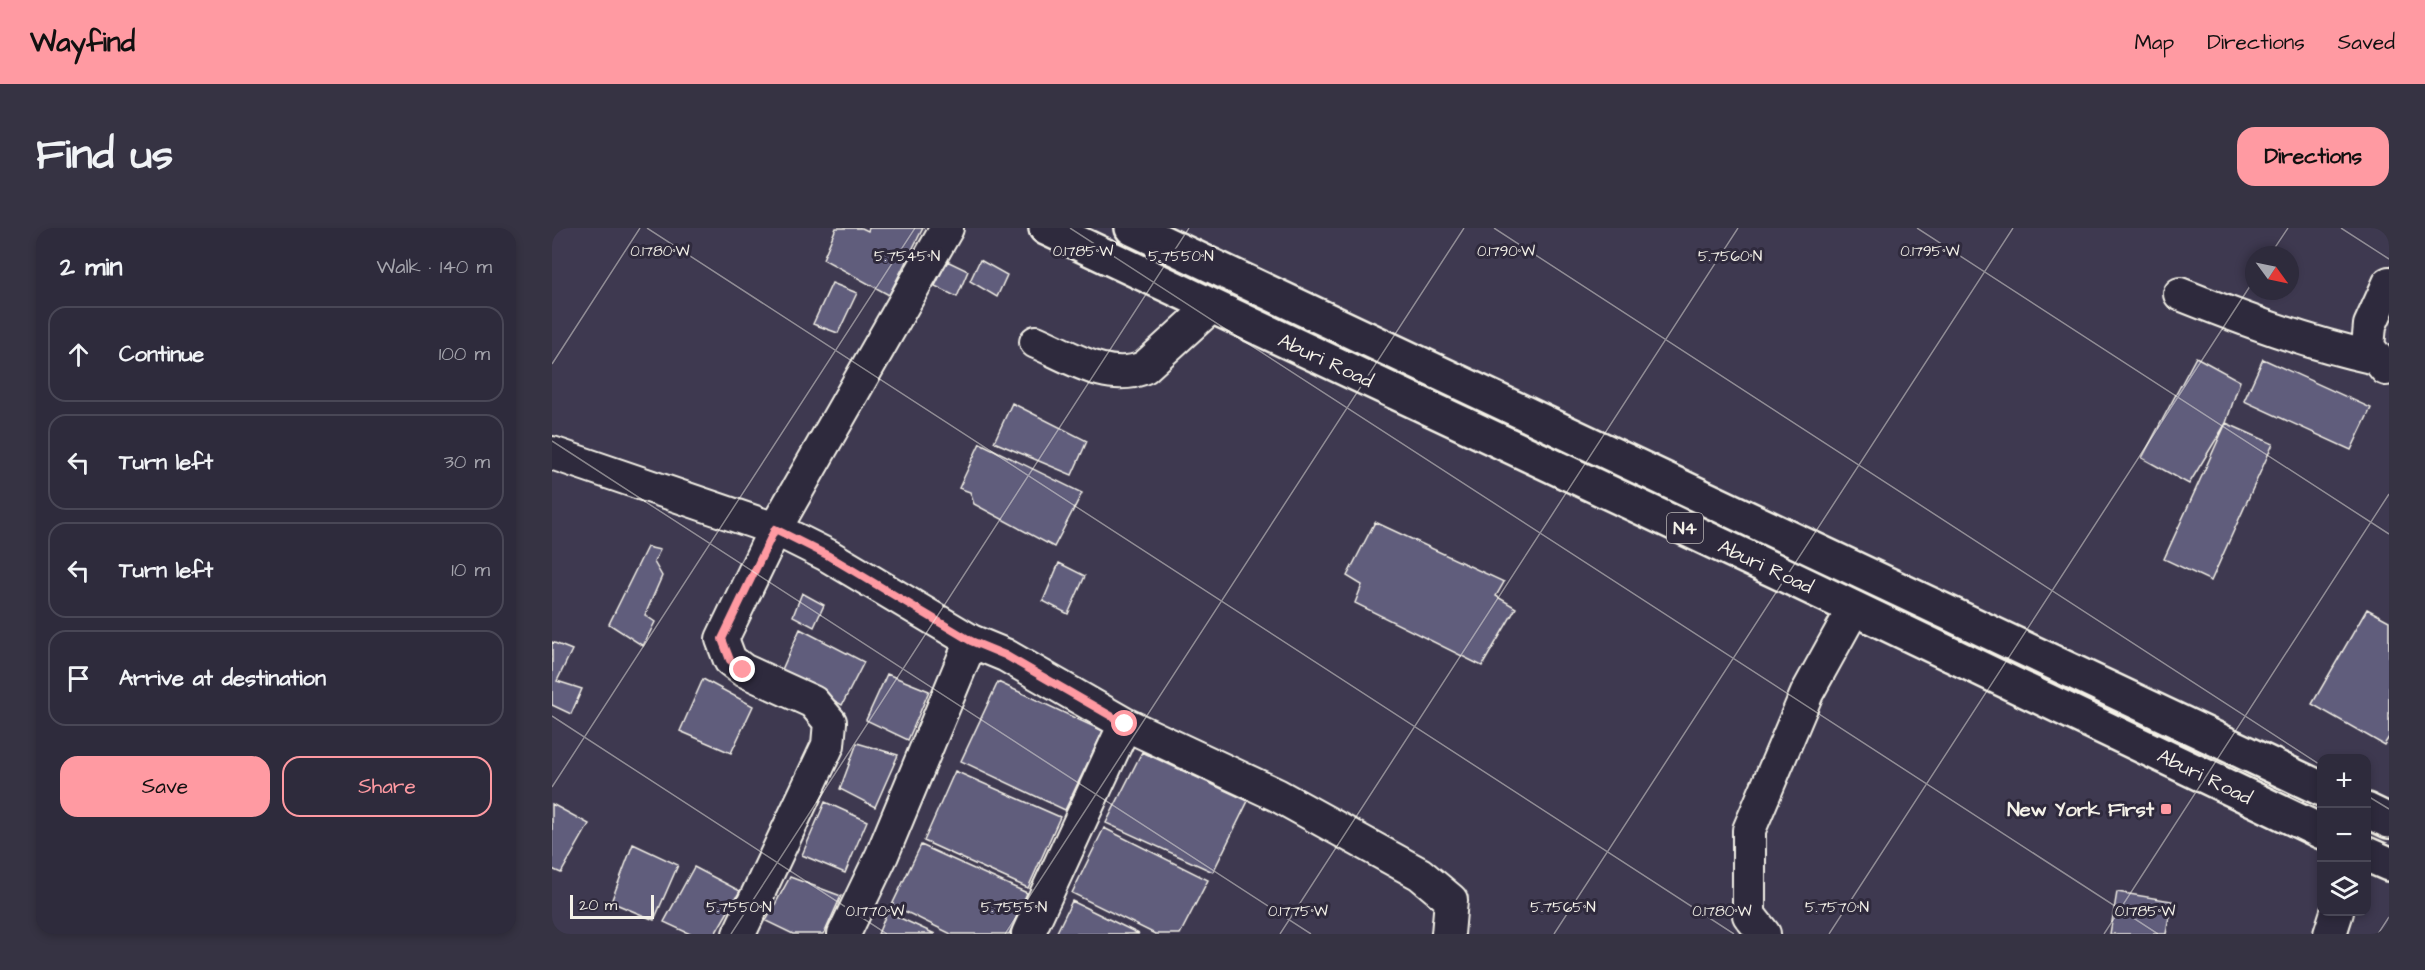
<!DOCTYPE html>
<html lang="en">
<head>
<meta charset="utf-8">
<style>
  :root { --surface:#2e2b3c; --page:#363343; --text:#f1f3f6; --muted:#a7a7af; --line:#494756; --accent:#ff9aa2 }
  body { margin:0; font-family:"Architects Daughter",sans-serif; background:var(--page); color:var(--text) }
  .controls { position:absolute; right:18px; bottom:18px; display:grid; overflow:hidden; border-radius:12px; box-shadow:0 3px 9px #0003 }
  .controls button { width:54px; height:54px; display:grid; place-items:center; padding:0; border:0; border-bottom:2px solid var(--line); background:var(--surface); color:var(--text); font:30px sans-serif }
  .compass { position:absolute; left:1693px; top:18px; width:54px; height:54px; border-radius:50%; background:var(--surface); box-shadow:0 3px 9px #0003; rotate:123deg }
  .scale { position:absolute; left:18px; bottom:15px; width:84px; box-sizing:border-box; padding-left:6px; border:3px solid #f4f1e8; border-top:0; font-size:16px; line-height:21px; white-space:nowrap; color:#f4f1e8; -webkit-text-stroke:4px #2f2a3d; paint-order:stroke }
  .stop { position:absolute; width:18px; height:18px; margin:-14px; border:4px solid #ff9aa2; border-radius:50%; background:#fff }
  .stop.end { background:#ff9aa2; border-color:#fff; box-shadow:0 2px 6px #0008 }
  .list { margin:0; padding:0; list-style:none }
  h2 { display:flex; justify-content:space-between; align-items:center; height:78px; margin:0; padding:0 24px; font-size:26px }
  h2 small { font-size:20px; font-weight:400; color:var(--muted) }
  .list li { display:grid; grid-template-columns:39px 1fr auto; gap:18px; align-items:center; box-sizing:border-box; height:96px; margin:0 12px 12px; padding:0 12px; border:2px solid var(--line); border-radius:18px }
  .list b { display:block; font-size:22px; white-space:nowrap }
  .list em { font-size:20px; font-style:normal; color:var(--muted) }
  .actions { display:flex; gap:12px; padding:18px 24px }
  .actions a { flex:1; padding:14px 0; border:2px solid var(--accent); border-radius:18px; text-align:center; font-size:21px; color:var(--accent) }
  .actions .main { background:var(--accent); color:#111 }
  .icon { flex:none; width:33px; height:33px; fill:none; stroke:currentColor; stroke-width:2; stroke-linecap:round; stroke-linejoin:round }
  .map { position:relative; flex:none; width:1837px; height:706px; overflow:hidden; border-radius:18px }
  header { display:flex; align-items:center; gap:36px; box-sizing:border-box; height:84px; padding:0 30px; background:var(--accent); color:#111 }
  header strong { font-size:28px }
  nav { display:flex; gap:33px; margin-inline-start:auto; font-size:21px }
  .intro { display:flex; align-items:center; justify-content:space-between; box-sizing:border-box; height:144px; padding:0 36px }
  h1 { margin:0; font-size:42px }
  .button { padding:15px 27px; border-radius:18px; background:var(--accent); color:#111; font-size:21px; font-weight:700 }
  main { display:flex; gap:36px; padding:0 36px }
  aside { flex:1; background:var(--surface); border-radius:18px; box-shadow:0 3px 9px #0003 }
  .map>svg:first-child { display:block }
  .building { fill:#615d7b; stroke:#f4f1e8; stroke-width:1.5 }
  .lines { fill:none; stroke-linecap:round; stroke-linejoin:round }
  .minor-casing { stroke:#f4f1e8; stroke-width:36 }
  .highway-casing { stroke:#f4f1e8; stroke-width:38 }
  .minor { stroke:#2f2a3d; stroke-width:32 }
  .highway { stroke:#2f2a3d; stroke-width:33 }
  .route { stroke:#ff9aa2; stroke-width:8 }
  .ticks { fill:none; stroke:#f4f1e8; stroke-width:1.5; stroke-opacity:0.45 }
  .poi-dot { fill:#ff9aa2; stroke:#2f2a3d; stroke-width:2 }
  .labels { text-anchor:middle; stroke-width:6; stroke-linejoin:round; paint-order:stroke }
  .shield { fill:#2f2a3d; stroke:#b9b5b5; stroke-width:1.5 }
  .shield-label { font-size:18px; font-weight:bold; fill:#f4f1e8 }
  .street-label { font-size:20px; fill:#f4f1e8; stroke:#2f2a3d }
  .poi-label { font-size:20px; font-weight:bold; fill:#f4f1e8; stroke:#2f2a3d; text-anchor:end }
  .ticks-label { font-size:15px; text-anchor:middle; fill:#f4f1e8; stroke:#2f2a3d; stroke-width:6; stroke-linejoin:round; paint-order:stroke }
</style>
</head>
<body>
<header>
<strong>Wayfind</strong>
<nav><a>Map</a><a>Directions</a><a>Saved</a></nav>
</header>
<div class="intro"><h1>Find us</h1><a class="button">Directions</a></div>
<main>
<aside>
<h2>2 min<small>Walk · 140 m</small></h2>
<ul class="list">
<li><svg class="icon" aria-label="ahead" viewBox="0 0 24 24"><path d="M12 20V5M6 11l6-6 6 6"/></svg><div><b>Continue</b></div><em>100 m</em></li>
<li><svg class="icon" aria-label="left" viewBox="0 0 24 24"><path d="M17 20v-9H6M10 6l-5 5 5 5"/></svg><div><b>Turn left</b></div><em>30 m</em></li>
<li><svg class="icon" aria-label="left" viewBox="0 0 24 24"><path d="M17 20v-9H6M10 6l-5 5 5 5"/></svg><div><b>Turn left</b></div><em>10 m</em></li>
<li><svg class="icon" aria-label="arrive" viewBox="0 0 24 24"><path d="M6 21V4h12l-3 4 3 4H6"/></svg><div><b>Arrive at destination</b></div></li>
</ul>
<div class="actions"><a class="main">Save</a><a>Share</a></div>
</aside>
<div class="map">
<svg width="1837" height="706" viewBox="0 0 1837 706">
  <rect width="100%" height="100%" fill="#3e3950"/>
  <filter id="ink" filterUnits="userSpaceOnUse"><feTurbulence type="fractalNoise" baseFrequency=".0167" numOctaves="2"/><feDisplacementMap in="SourceGraphic" scale="12" xChannelSelector="R" yChannelSelector="G"/><feConvolveMatrix kernelMatrix="1 2 1 2 8 2 1 2 1" color-interpolation-filters="sRGB"/></filter>
  <g filter="url(#ink)">
    <path class="building" d="M284 0H310L316 3 317 0H371L337 67 271 31Z
      M428 32 455 47 445 69 418 53Z
      M395 33 416 43 405 69 383 58Z
      M280 55 305 65 286 105 261 96Z
      M1644 129 1688 153 1674 195 1637 256 1590 230Z
      M1711 131 1819 180 1799 222 1692 173Z
      M460 175 535 213 520 247 442 214Z
      M1674 195 1721 216 1659 353 1612 331Z
      M428 215 530 265 502 319 422 276 418 264 407 260Z
      M823 294 952 354 944 368 964 380 930 438 803 375 810 357 795 348Z
      M95 319 108 322 102 334 110 348 93 387 103 394 91 418 57 396Z
      M507 335 533 348 516 386 491 373Z
      M250 365 272 377 262 399 241 388Z
      M1815 381 1837 393V509L1832 517 1760 476Z
      M248 401 312 434 290 477 229 444Z
      M0 414 20 422 5 453 30 461 19 486 0 477Z
      M335 446 377 463 356 512 314 492Z
      M151 451 201 478 179 525 128 503Z
      M446 454 551 503 513 582 409 533Z
      M305 515 346 527 323 579 288 561Z
      M590 524 696 573 661 644 554 595Z
      M403 543 508 589 476 660 372 613Z
      M273 574 315 593 293 645 250 627Z
      M0 576 37 596 9 645 0 641Z
      M552 600 656 652 628 706H603L520 665Z
      M81 616 126 637 102 692 59 674Z
      M369 617 475 665 457 706H399L340 677Z
      M142 639 188 663 163 706H138L112 694Z
      M238 649 289 668 272 706H241L214 693Z
      M1565 664 1620 673 1614 706H1558Z
      M520 673 587 706H504Z
      M335 684 383 706H326Z"/>
    <g class="lines">
      <g class="minor-casing">
        <path id="minor" d="M1628 66C1693 92 1755 115 1823 130
          M484 114C517 128 557 156 593 139L660 78
          M1834 141 1816 119 1818 97 1837 55
          M0 225 223 301 275 327 419 413 453 427 573 496 725 567 868 646 899 672 896 706
          M187 706 276 517 278 494 261 474 191 442 178 432 170 411 223 301 395 0
          M292 706 330 627 419 413
          M476 706 573 496
          M1212 706 1197 687V602L1255 465 1302 380
          M1778 706 1785 684"/>
      </g>
      <g class="highway-casing">
        <path id="highway" d="M494 0 1239 350 1770 604
          M580 0 1770 561
          M1814 582 1837 593
          M1814 626 1837 636"/>
      </g>
      <use href="#minor" class="minor"/>
      <use href="#highway" class="highway"/>
    </g>
  </g>
  <g class="lines" filter="url(#ink)">
    <path class="route" d="M191 442 178 432 170 411 223 301 275 327 419 413 453 427 573 496"/>
  </g>
  <path class="ticks" d="M95 0 1182 706M518 0 1606 706M942 0 1770 538M1365 0 1837 306M1789 0 1837 31M1718 27 1736 0M0 136 88 0M0 213 759 706M0 488 335 706M0 559 363 0M1814 567 1837 581M179 706 637 0M453 706 912 0M728 706 1186 0M1002 706 1461 0M1277 706 1702 52M1552 706 1837 266M1826 706 1837 689"/>
  <rect class="poi-dot" x="1608" y="575" width="12" height="12" rx="3"/>
  <g class="labels">
    <rect class="shield" x="1115" y="285" width="36" height="30" rx="4.5"/>
    <g class="shield-label">
      <text x="1133" y="306">N4</text>
    </g>
    <g class="street-label">
      <text transform="translate(774 132) rotate(25)" y="7">Aburi Road</text>
      <text transform="translate(1214 338) rotate(25)" y="7">Aburi Road</text>
      <text transform="translate(1653 548) rotate(26)" y="7">Aburi Road</text>
    </g>
    <g class="poi-label">
      <text x="1602" y="588">New York First</text>
    </g>
  </g>
  <g class="ticks-label">
    <text x="108" y="28">0.1780°W</text>
    <text x="531" y="28">0.1785°W</text>
    <text x="954" y="28">0.1790°W</text>
    <text x="1378" y="28">0.1795°W</text>
    <text x="355" y="33">5.7545°N</text>
    <text x="629" y="33">5.7550°N</text>
    <text x="1178" y="33">5.7560°N</text>
    <text x="187" y="684">5.7550°N</text>
    <text x="462" y="684">5.7555°N</text>
    <text x="1011" y="684">5.7565°N</text>
    <text x="1285" y="684">5.7570°N</text>
    <text x="323" y="688">0.1770°W</text>
    <text x="746" y="688">0.1775°W</text>
    <text x="1170" y="688">0.1780°W</text>
    <text x="1593" y="688">0.1785°W</text>
  </g>
</svg>
<div class="controls">
<button>+</button>
<button>−</button>
<button><svg class="icon" aria-label="layers" viewBox="0 0 24 24"><path d="M12 4l9 5-9 5-9-5zM3 14l9 5 9-5"/></svg></button>
</div>
<svg class="compass" viewBox="-18 -18 36 36"><path d="M0-13l5 13h-10z" fill="#e53935"/><path d="M0 13l5-13h-10z" fill="#a7a7af"/></svg>
<div class="scale">20 m</div>
<div class="stop" style="left:573px;top:496px"></div>
<div class="stop end" style="left:191px;top:442px"></div>
</div>
</main>
</body>
</html>
